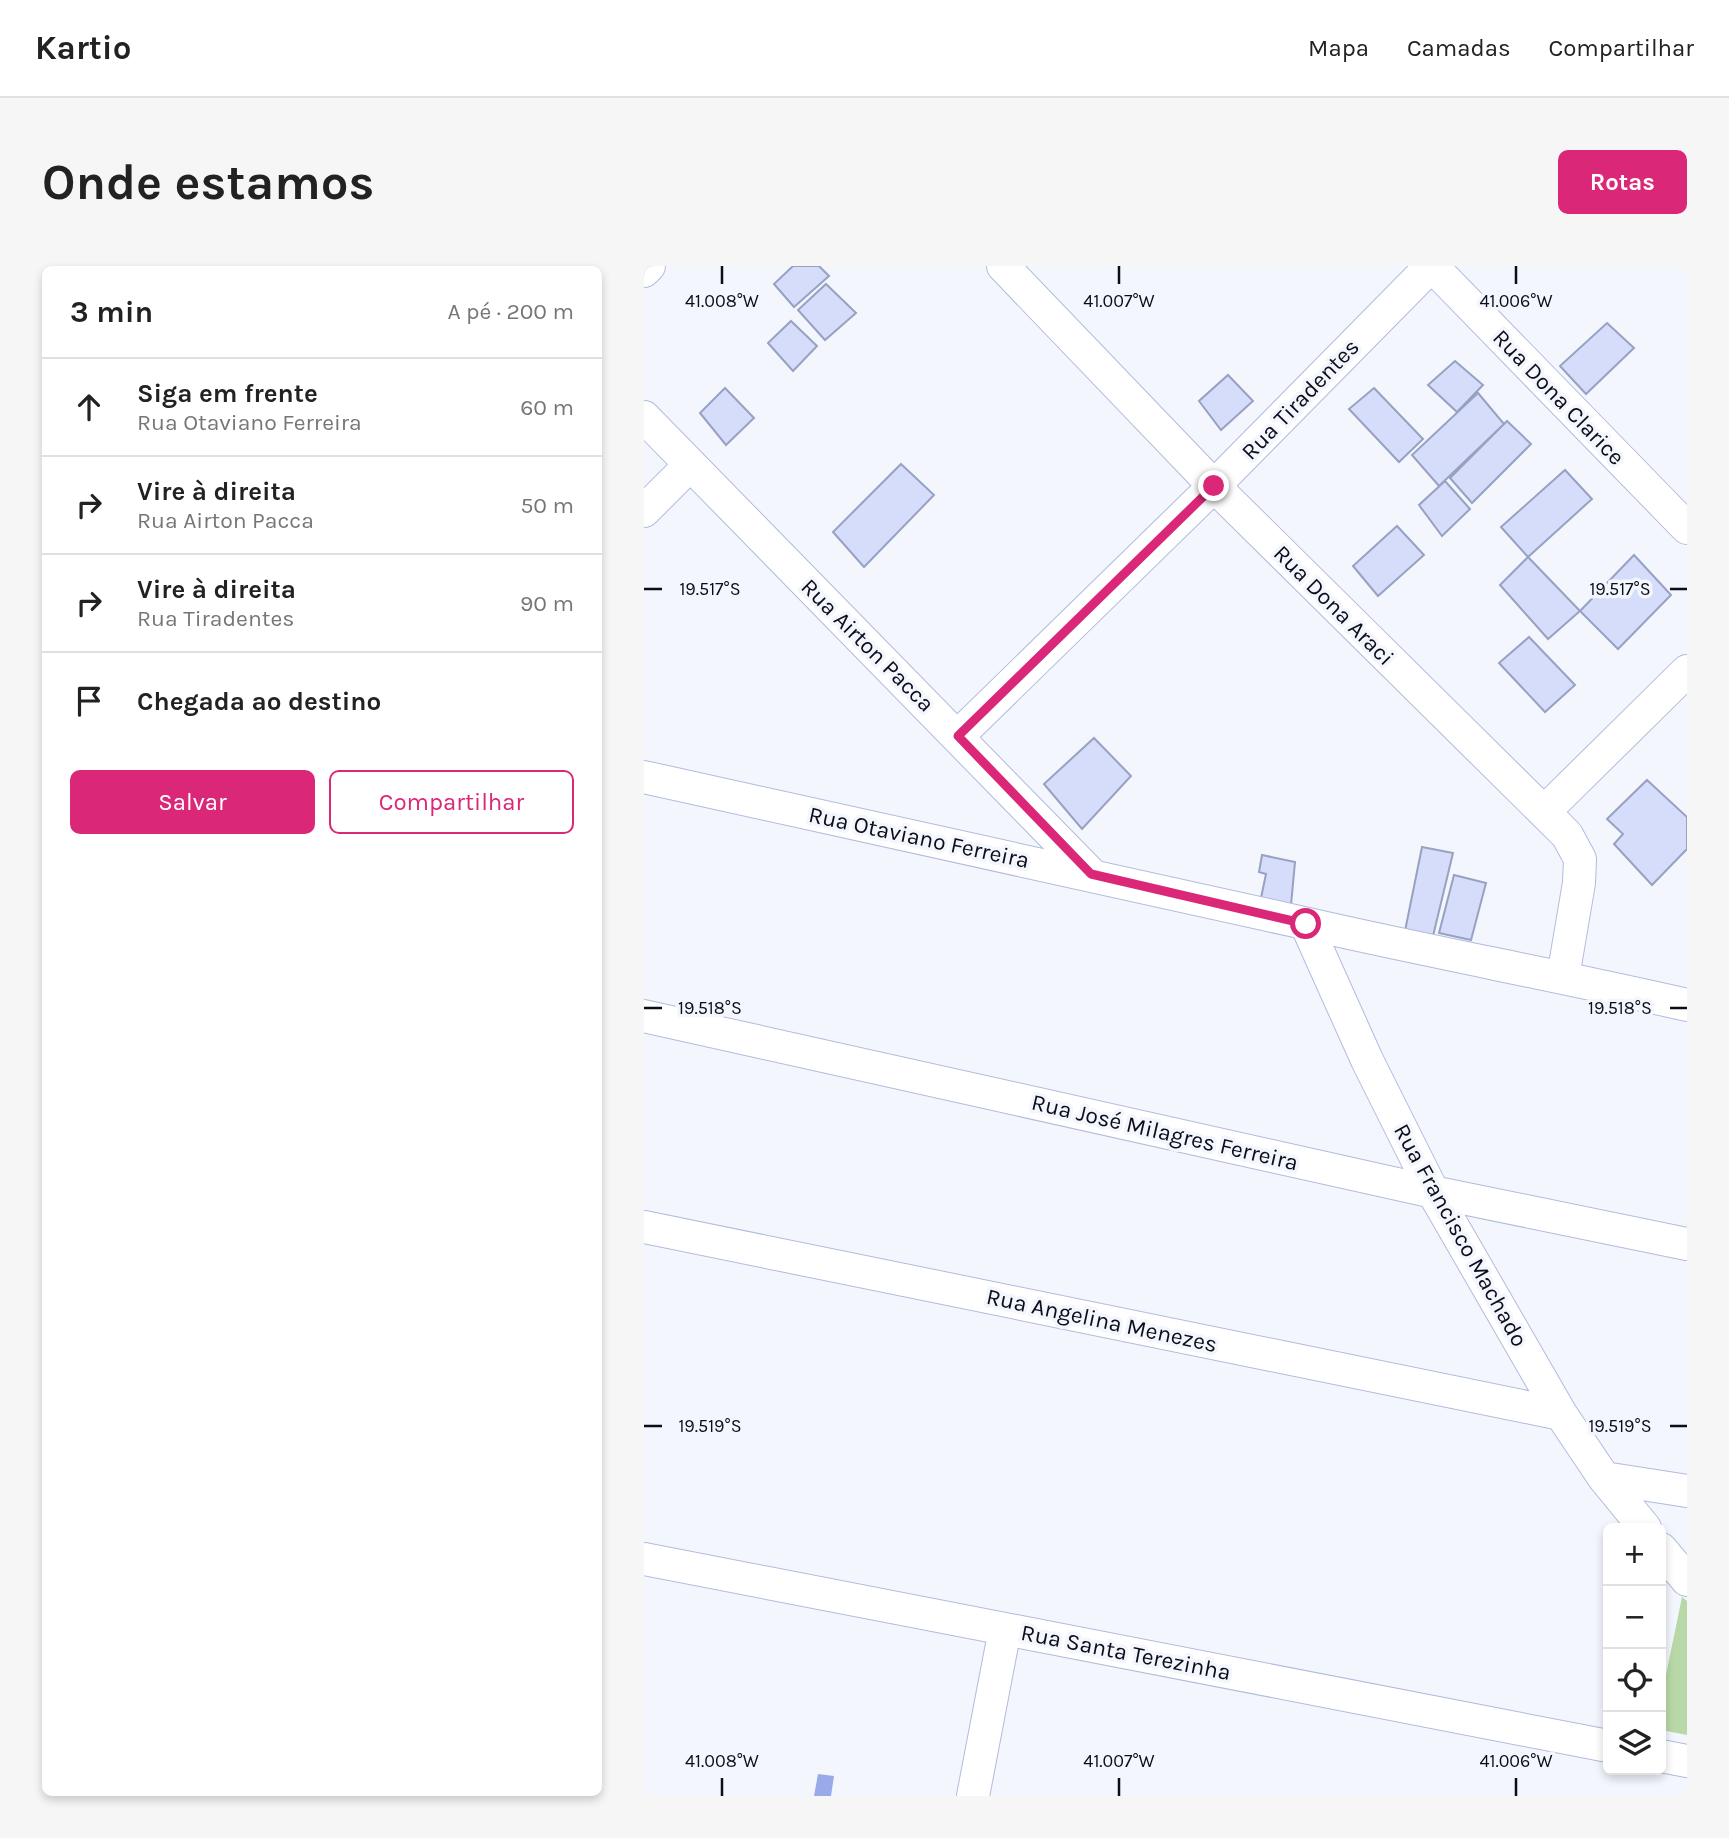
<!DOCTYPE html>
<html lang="pt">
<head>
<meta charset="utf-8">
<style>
  :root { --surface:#fff; --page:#f6f6f6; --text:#222; --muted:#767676; --line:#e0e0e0; --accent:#db2777 }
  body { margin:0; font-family:Karla,sans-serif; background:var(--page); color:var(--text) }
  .controls { position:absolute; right:21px; bottom:21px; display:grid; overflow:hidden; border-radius:10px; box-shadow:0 4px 10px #0003 }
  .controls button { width:63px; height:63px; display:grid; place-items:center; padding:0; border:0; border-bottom:2px solid var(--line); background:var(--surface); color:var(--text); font:35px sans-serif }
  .stop { position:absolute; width:21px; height:21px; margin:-16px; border:5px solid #db2777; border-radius:50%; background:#fff }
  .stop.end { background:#db2777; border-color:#fff; box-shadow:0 2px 7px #0008 }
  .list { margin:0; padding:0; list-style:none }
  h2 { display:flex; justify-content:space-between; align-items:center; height:91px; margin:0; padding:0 28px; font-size:30px }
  h2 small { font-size:23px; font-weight:400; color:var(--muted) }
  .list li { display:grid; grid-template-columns:46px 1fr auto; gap:21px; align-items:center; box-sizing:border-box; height:98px; padding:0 28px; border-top:2px solid var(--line) }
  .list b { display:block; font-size:26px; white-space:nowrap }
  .list p { margin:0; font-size:23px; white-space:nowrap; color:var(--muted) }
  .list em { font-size:23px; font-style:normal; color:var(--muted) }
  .actions { display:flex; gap:14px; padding:21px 28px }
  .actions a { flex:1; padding:16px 0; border:2px solid var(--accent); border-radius:10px; text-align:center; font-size:24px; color:var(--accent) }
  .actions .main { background:var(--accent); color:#fff }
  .icon { flex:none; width:38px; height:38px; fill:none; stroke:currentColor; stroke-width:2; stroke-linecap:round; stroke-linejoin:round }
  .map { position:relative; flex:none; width:1043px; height:1530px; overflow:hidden; border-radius:10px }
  header { display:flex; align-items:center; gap:42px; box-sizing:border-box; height:98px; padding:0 35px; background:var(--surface); border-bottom:2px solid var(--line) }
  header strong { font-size:33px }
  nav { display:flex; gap:38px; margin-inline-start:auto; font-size:24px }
  .intro { display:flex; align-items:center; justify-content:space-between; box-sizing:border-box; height:168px; padding:0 42px }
  h1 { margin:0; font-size:49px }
  .button { padding:18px 32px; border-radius:10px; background:var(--accent); color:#fff; font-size:24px; font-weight:700 }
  main { display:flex; gap:42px; padding:0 42px }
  aside { flex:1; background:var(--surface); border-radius:10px; box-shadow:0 4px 10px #0003 }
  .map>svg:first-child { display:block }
  .green { fill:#b8d9a7 }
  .water { fill:#99aaeb }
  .building { fill:#d5ddfa; stroke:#98a1c2; stroke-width:2 }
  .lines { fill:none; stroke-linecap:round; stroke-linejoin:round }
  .minor-casing { stroke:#b1bbdd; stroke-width:34 }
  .minor { stroke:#fff; stroke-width:32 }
  .route { stroke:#db2777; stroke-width:9 }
  .ticks { fill:none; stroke:#0b0d19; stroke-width:2.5 }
  .labels { text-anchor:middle; stroke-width:7; stroke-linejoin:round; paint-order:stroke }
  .street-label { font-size:23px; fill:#0b0d19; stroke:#f3f6fd }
  .ticks-label { font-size:18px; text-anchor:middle; fill:#0b0d19; stroke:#f3f6fd; stroke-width:7; stroke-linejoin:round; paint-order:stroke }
</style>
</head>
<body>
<header>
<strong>Kartio</strong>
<nav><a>Mapa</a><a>Camadas</a><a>Compartilhar</a></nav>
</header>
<div class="intro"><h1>Onde estamos</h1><a class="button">Rotas</a></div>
<main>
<aside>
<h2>3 min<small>A pé · 200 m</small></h2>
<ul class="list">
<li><svg class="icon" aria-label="ahead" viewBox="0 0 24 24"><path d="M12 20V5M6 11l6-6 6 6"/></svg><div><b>Siga em frente</b><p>Rua Otaviano Ferreira</p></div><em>60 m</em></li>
<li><svg class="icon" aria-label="right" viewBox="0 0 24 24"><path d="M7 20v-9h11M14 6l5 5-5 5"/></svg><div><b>Vire à direita</b><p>Rua Airton Pacca</p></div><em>50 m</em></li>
<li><svg class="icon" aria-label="right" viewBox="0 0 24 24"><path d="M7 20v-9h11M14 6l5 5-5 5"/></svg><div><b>Vire à direita</b><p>Rua Tiradentes</p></div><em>90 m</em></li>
<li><svg class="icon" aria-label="arrive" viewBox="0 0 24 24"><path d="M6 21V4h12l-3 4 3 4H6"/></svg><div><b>Chegada ao destino</b></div></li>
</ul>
<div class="actions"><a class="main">Salvar</a><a>Compartilhar</a></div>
</aside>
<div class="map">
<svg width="1043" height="1530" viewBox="0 0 1043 1530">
  <rect width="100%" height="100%" fill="#f3f6fd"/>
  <path class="green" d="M1038 1331 1043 1335V1469L1017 1464V1433Z"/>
  <path class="water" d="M174 1508 190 1510 187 1530H170Z"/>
  <path class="building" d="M149 0H175L185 10 150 41 130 18Z
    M182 18 212 47 181 74 154 44Z
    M147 55 173 80 149 105 124 77Z
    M963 57 990 82 942 128 916 100Z
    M811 95 839 119 813 146 784 119Z
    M584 109 609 135 577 164 555 135Z
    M81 122 110 152 82 179 56 147Z
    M730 122 779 173 755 196 705 143Z
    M834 127 860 158 795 220 768 189Z
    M863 155 887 178 828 237 806 212Z
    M257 198 290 229 220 301 189 266Z
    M921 204 948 233 884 291 857 261Z
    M801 215 826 243 798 270 775 239Z
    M753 260 780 289 734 330 709 300Z
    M990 289 1027 329 974 383 936 345Z
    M884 291 936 345 904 373 856 319Z
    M885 371 931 419 901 446 855 397Z
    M450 472 487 510 438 563 400 518Z
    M1003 514 1043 551V583L1008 619 970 578 979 568 963 553Z
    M778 581 809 587 789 670 761 665Z
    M618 589 651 596 647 639 617 632 622 608 615 606Z
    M810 609 842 617 827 674 795 667Z"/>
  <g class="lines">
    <g class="minor-casing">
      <path id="minor" d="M359 0 570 220 923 569 936 593 935 617 919 711
        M788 0 1043 262
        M0 5 5 0
        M0 151 447 608
        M0 245 46 199
        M314 470 570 220 787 0
        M0 511C220 559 440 608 660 657 787 686 916 710 1043 739
        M900 546 1043 405
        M662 658 723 794 789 926 917 1148 960 1212 1001 1262
        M0 750 789 926 1043 978
        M0 961 917 1148
        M960 1212 1043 1225
        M1017 1283 1043 1314
        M0 1293 964 1480
        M1017 1490 1043 1495
        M329 1530 361 1363"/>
    </g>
    <use href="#minor" class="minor"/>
  </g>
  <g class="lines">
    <path class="route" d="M570 220 314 470 447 608 662 658"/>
  </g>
  <path class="ticks" d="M78 0V18M475 0V18M872 0V18M0 323H18M1026 323H1043M0 742H18M1026 742H1043M0 1160H18M1026 1160H1043M78 1512V1530M475 1512V1530M872 1512V1530"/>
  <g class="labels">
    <g class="street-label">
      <text transform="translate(915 131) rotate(46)" y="8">Rua Dona Clarice</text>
      <text transform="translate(656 133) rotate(-46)" y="8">Rua Tiradentes</text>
      <text transform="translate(690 339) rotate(45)" y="8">Rua Dona Araci</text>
      <text transform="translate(224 379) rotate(45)" y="8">Rua Airton Pacca</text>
      <text transform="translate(275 571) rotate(12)" y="8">Rua Otaviano Ferreira</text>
      <text transform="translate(521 866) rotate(13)" y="8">Rua José Milagres Ferreira</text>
      <text transform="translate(817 969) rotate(61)" y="8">Rua Francisco Machado</text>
      <text transform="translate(458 1054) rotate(12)" y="8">Rua Angelina Menezes</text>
      <text transform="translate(482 1386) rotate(11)" y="8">Rua Santa Terezinha</text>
    </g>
  </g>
  <g class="ticks-label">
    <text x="78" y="41">41.008°W</text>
    <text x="475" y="41">41.007°W</text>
    <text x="872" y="41">41.006°W</text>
    <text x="66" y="329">19.517°S</text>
    <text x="976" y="329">19.517°S</text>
    <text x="66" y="748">19.518°S</text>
    <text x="976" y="748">19.518°S</text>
    <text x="66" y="1166">19.519°S</text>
    <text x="976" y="1166">19.519°S</text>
    <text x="78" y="1501">41.008°W</text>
    <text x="475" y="1501">41.007°W</text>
    <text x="872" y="1501">41.006°W</text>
  </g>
</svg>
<div class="controls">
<button>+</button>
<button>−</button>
<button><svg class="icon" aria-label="locate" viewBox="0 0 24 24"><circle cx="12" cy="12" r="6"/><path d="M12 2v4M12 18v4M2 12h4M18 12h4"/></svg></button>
<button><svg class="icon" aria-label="layers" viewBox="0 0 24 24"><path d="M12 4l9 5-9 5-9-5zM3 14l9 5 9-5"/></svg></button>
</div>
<div class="stop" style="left:662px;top:658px"></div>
<div class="stop end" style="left:570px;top:220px"></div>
</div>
</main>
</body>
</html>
